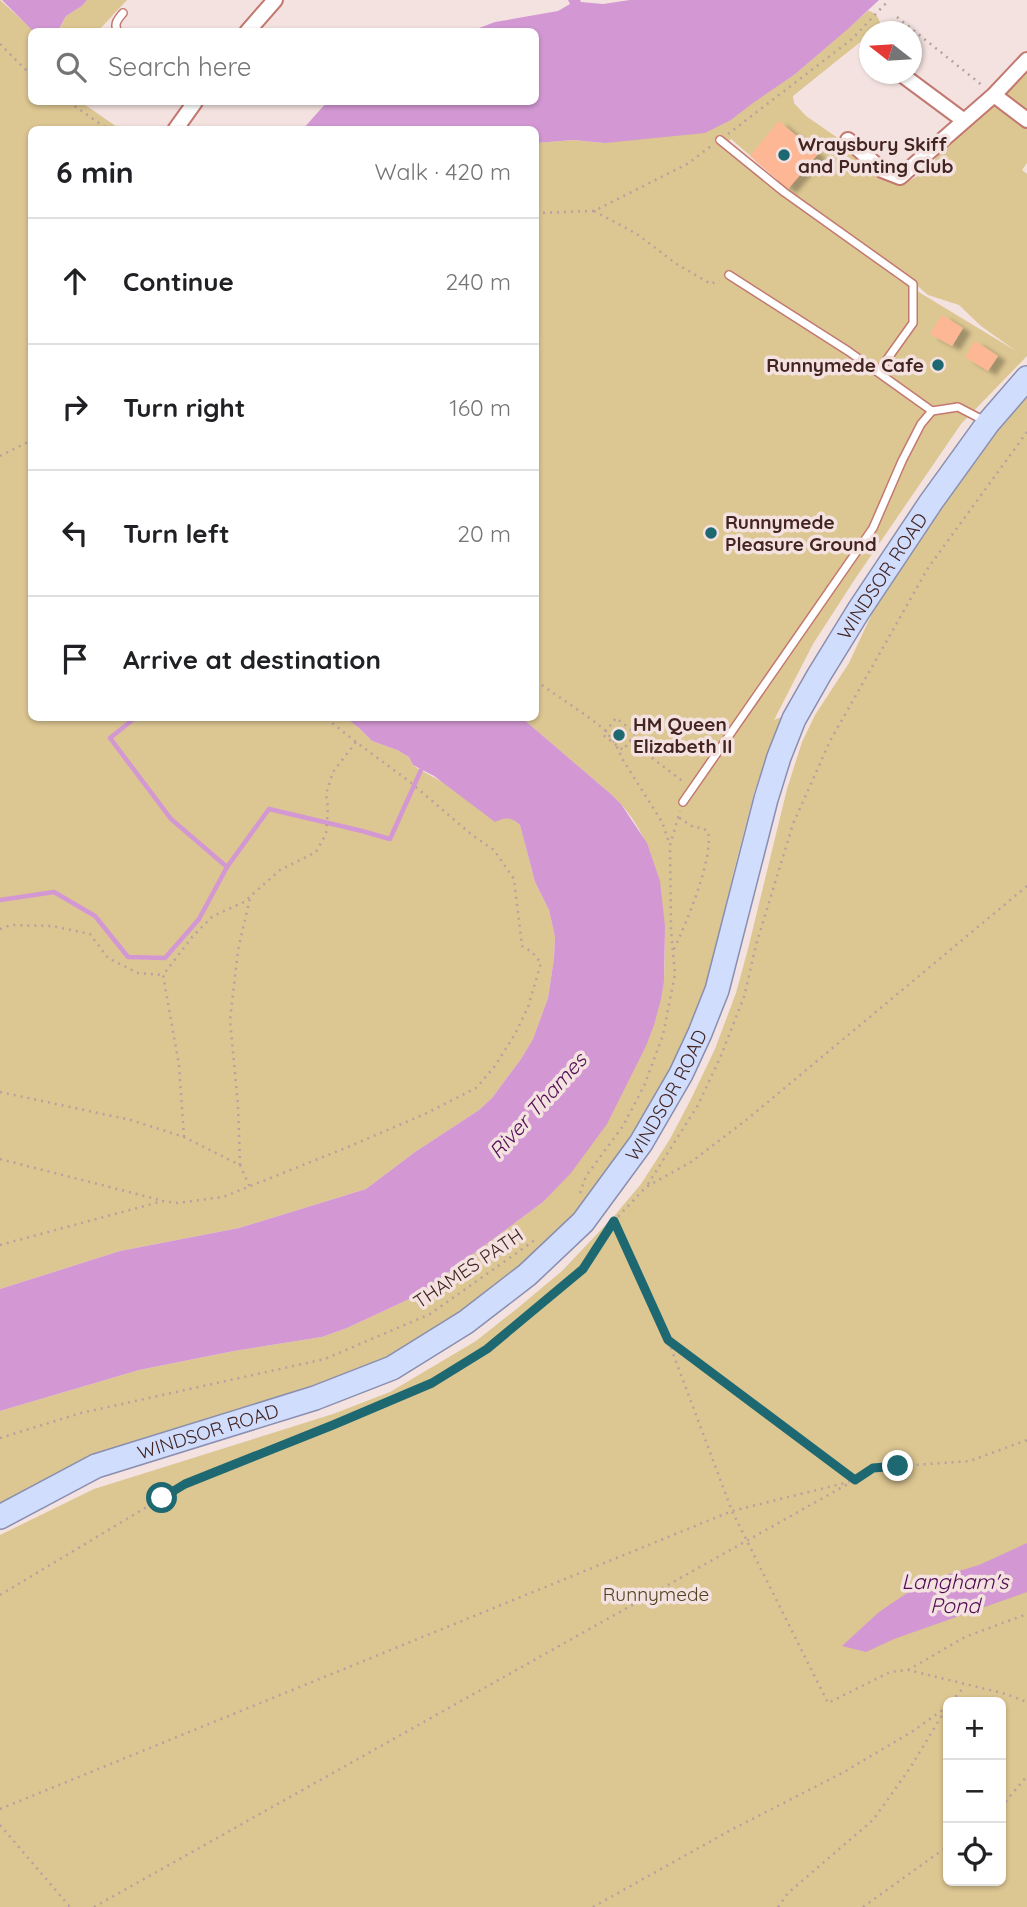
<!DOCTYPE html>
<html lang="en">
<head>
<meta charset="utf-8">
<style>
  :root { --surface:#fff; --page:#f2f2f2; --text:#202124; --muted:#757577; --line:#e0e0e0 }
  body { margin:0; font-family:Quicksand,sans-serif; background:var(--page); color:var(--text) }
  .controls { position:absolute; right:21px; bottom:21px; display:grid; overflow:hidden; border-radius:10px; box-shadow:0 2px 5px #0004 }
  .controls button { width:63px; height:63px; display:grid; place-items:center; padding:0; border:0; border-bottom:2px solid var(--line); background:var(--surface); color:var(--text); font:35px sans-serif }
  .compass { position:absolute; left:859px; top:21px; width:63px; height:63px; border-radius:50%; background:var(--surface); box-shadow:0 2px 5px #0004; rotate:287deg }
  .stop { position:absolute; width:21px; height:21px; margin:-16px; border:5px solid #1d6871; border-radius:50%; background:#fff }
  .stop.end { background:#1d6871; border-color:#fff; box-shadow:0 2px 7px #0008 }
  .list { margin:0; padding:0; list-style:none }
  h2 { display:flex; justify-content:space-between; align-items:center; height:91px; margin:0; padding:0 28px; font-size:30px }
  h2 small { font-size:23px; font-weight:400; color:var(--muted) }
  .list li { display:grid; grid-template-columns:46px 1fr auto; gap:21px; align-items:center; box-sizing:border-box; height:126px; padding:0 28px; border-top:2px solid var(--line) }
  .list b { display:block; font-size:26px; white-space:nowrap }
  .list em { font-size:23px; font-style:normal; color:var(--muted) }
  .icon { flex:none; width:38px; height:38px; fill:none; stroke:currentColor; stroke-width:2; stroke-linecap:round; stroke-linejoin:round }
  .map { position:relative; flex:none; width:1027px; height:1907px; overflow:hidden }
  .search { position:absolute; background:var(--surface); box-shadow:0 2px 5px #0004; left:28px; top:28px; width:511px; height:77px; display:flex; align-items:center; gap:18px; box-sizing:border-box; padding:0 24px; border-radius:10px; color:var(--muted); font-size:26px }
  .panel { position:absolute; background:var(--surface); box-shadow:0 2px 5px #0004; left:28px; top:126px; width:511px; height:595px; border-radius:10px }
  .map>svg:first-child { display:block }
  .green { fill:#dcc692; fill-rule:evenodd }
  .water { fill:#d398d3 }
  .lines { fill:none; stroke-linecap:round; stroke-linejoin:round }
  .stream { stroke:#d398d3; stroke-width:4.5 }
  .building { fill:#feb795; filter:url(#shadow) }
  .service-casing { stroke:#c37870; stroke-width:10 }
  .minor-casing { stroke:#c37870; stroke-width:18 }
  .primary-casing { stroke:#8a8eaf; stroke-width:26 }
  .path { stroke:#b8a2a0; stroke-width:2.5; stroke-dasharray:2 5; stroke-linecap:butt }
  .service { stroke:#fff; stroke-width:7 }
  .minor { stroke:#fff; stroke-width:14 }
  .primary { stroke:#d0ddfd; stroke-width:23 }
  .route { stroke:#1d6871; stroke-width:9 }
  .poi-dot { fill:#1d6871; stroke:#f3e2e0; stroke-width:2.5 }
  .labels { text-anchor:middle; stroke-width:7; stroke-linejoin:round; paint-order:stroke }
  .poi-label { font-size:19px; font-weight:bold; fill:#432421; stroke:#f3e2e0; text-anchor:start }
  .street-label { font-size:19px; fill:#432421; stroke:#f3e2e0 }
  .park-label { font-size:19px; fill:#504220; stroke:#f3e2e0 }
  .water-label { font-size:21px; font-style:italic; fill:#530a55; stroke:#f3e2e0 }
</style>
</head>
<body>
<div class="map">
<svg width="1027" height="1907" viewBox="0 0 1027 1907">
  <defs>
    <filter id="shadow"><feDropShadow dx="8" dy="4.5" stdDeviation="2" flood-color="#0004"/></filter>
  </defs>
  <rect width="100%" height="100%" fill="#f3e2e0"/>
  <path class="green" d="M0 0 34 31 32 32V102H81L120 129 32 130V718H346L359 728 372 741 397 750 409 757 413 765 417 768 505 817 513 819 520 825 535 882 549 910 555 937 554 958 548 998 533 1039 521 1059 492 1098 479 1110 415 1152 366 1189 239 1228 120 1251 0 1289Z
    M87 0H127L98 31 58 32 66 16 82 6Z
    M868 11C876 12 879 18 881 26L874 31 870 32 869 35 793 96 794 103 806 116 835 136 885 177 899 185C935 173 941 146 963 120 982 98 1006 80 1027 60V163L1022 170 1027 174V356L961 424 855 579 813 644 774 720 781 717 754 793 733 874 711 967 699 1006 684 1042 661 1091 639 1127 587 1201 558 1234 535 1256 476 1303 377 1364 57 1476 0 1503V1411L139 1370 234 1351 322 1337 347 1328 418 1295 543 1202 664 981C667 914 663 843 612 795L522 718H536V143L573 140 605 143 731 120 753 102 794 75ZM731 139 778 180 773 187 723 147ZM904 274 928 295 959 305 981 326 1016 351 894 277Z
    M1027 394V1907H0V1535L94 1489 333 1414 390 1392 476 1341 519 1307 562 1271 615 1215 641 1184 670 1139 691 1099 715 1049 736 993 748 949 787 789 802 742 815 715 849 663 882 592 979 453ZM948 1702H1001V1881H948Z"/>
  <path class="water" d="M2 0H87L82 6 66 16 58 31 34 32Z
    M568 0H580L581 2 603 4 630 0H879L849 28 794 75 753 103 731 120 705 133 605 143 573 140 536 143V130L303 129 327 102H536V32L471 31 495 22 558 11 570 4Z
    M346 718H522L612 795 621 804 647 843 660 881 665 926 664 981 661 999 654 1025 646 1046 607 1124 571 1173 543 1202 418 1295 347 1328 322 1337 234 1351 139 1370 0 1411V1289L120 1251 239 1228 366 1189 415 1152 479 1110 492 1098 521 1059 533 1039 548 998 554 958 555 937 549 910 535 882 520 825C511 817 506 817 495 822L434 776 413 765 409 757 397 750 372 741 359 728Z
    M1027 1543V1592L894 1639 866 1652 842 1646 879 1612 913 1589 946 1575 979 1565Z"/>
  <g class="lines">
    <path class="stream" d="M135 718 110 738 171 819 227 867
      M0 900 54 892 95 916 128 957 165 958 199 919 227 867 269 809 362 831 390 839 421 770"/>
  </g>
  <path class="building" d="M779 121 818 154 788 189 750 156Z
    M942 315 963 328 952 346 930 334Z
    M975 341 998 356 988 371 965 357Z"/>
  <g class="lines">
    <g class="service-casing">
      <path id="service" d="M118 32C113 24 118 19 123 13
        M720 140 784 192 913 284V323L878 372
        M729 275 848 351 932 411
        M683 802 873 528 902 461 921 424 932 411 958 407 985 421"/>
    </g>
    <g class="minor-casing">
      <path id="minor" d="M247 32 275 0
        M901 74 963 120
        M994 95 1027 60
        M175 130 195 102
        M848 140 882 170 900 177 994 95 1027 120"/>
    </g>
    <g class="primary-casing">
      <g id="primary">
        <path id="s1" d="M0 1517 96 1466 315 1398 392 1368 466 1322 527 1275 583 1222 641 1143 681 1074 700 1033 717 990 766 799 779 757 794 719 819 675 859 610 931 502 988 423 1027 378"/>
      </g>
    </g>
    <path class="path" d="M897 17 983 86
      M0 44 32 76
      M69 102 109 130
      M728 134 852 39 889 0
      M594 211 637 234 675 263 711 284 719 280
      M536 213 594 211 689 163 711 146
      M0 456 32 440
      M536 681 591 719 604 729 615 743 623 760 662 822 670 845
      M630 741 635 733 616 718 603 735 623 750 630 741 685 783
      M1027 886 745 1121 691 1162 646 1187 614 1221 668 1340 732 1511 828 1703 890 1672 908 1670 1006 1694 1027 1702
      M0 929 11 925 52 926 90 934 108 958 138 973 163 975
      M674 949C686 924 714 857 708 832L703 828 693 827 678 817
      M0 1092 131 1120 184 1137 240 1165 250 1187
      M184 1137 179 1065 163 975 193 936 213 916 244 902 280 870 316 852 326 834 328 808 326 794 333 772 356 742
      M0 1159 160 1200
      M240 1165 238 1105 230 1020 238 950 250 898
      M648 1184 698 1105 720 1058 744 997 756 945 793 824 830 741 928 568 1027 432
      M580 1193 586 1176 623 1126 644 1086 663 1035 675 974 671 931 670 845 680 811
      M0 1245 163 1201 177 1203 223 1197 348 1147 427 1113 476 1088 495 1066 515 1034 528 1007 541 963 532 952 522 946 514 879 494 850 472 835 410 782 356 742 326 718
      M670 1342 855 1480
      M0 1438 81 1413 325 1359 430 1314 535 1240
      M0 1595 185 1484 354 1416 432 1383 487 1349 583 1269 614 1222
      M908 1670 965 1637 1027 1614
      M951 1702 965 1686
      M1001 1807 1027 1776
      M0 1809 732 1511 849 1482
      M0 1825 70 1907
      M94 1907 855 1480 873 1468 970 1461 1027 1440
      M593 1907 729 1831 844 1772 913 1731 948 1706
      M778 1907 788 1893 873 1820 910 1768 944 1712
      M863 1907 948 1846"/>
    <use href="#service" class="service"/>
    <use href="#minor" class="minor"/>
    <use href="#primary" class="primary"/>
  </g>
  <g class="lines">
    <path class="route" d="M162 1498 185 1484 333 1425 432 1383 487 1349 583 1269 614 1221 668 1340 855 1480 873 1468 898 1466"/>
  </g>
  <g class="poi-dot">
    <circle cx="784" cy="155" r="7"/>
    <circle cx="938" cy="365" r="7"/>
    <circle cx="711" cy="533" r="7"/>
    <circle cx="619" cy="735" r="7"/>
  </g>
  <g class="labels">
    <g class="poi-label">
      <text x="798" y="151">Wraysbury Skiff<tspan x="798" dy="22">and Punting Club</tspan></text>
      <text x="924" y="372" text-anchor="end">Runnymede Cafe</text>
      <text x="725" y="529">Runnymede<tspan x="725" dy="22">Pleasure Ground</tspan></text>
      <text x="633" y="731">HM Queen<tspan x="633" dy="22">Elizabeth II</tspan></text>
    </g>
    <g class="street-label">
      <text dy="7" stroke="none"><textPath href="#s1" startOffset="1381">WINDSOR ROAD</textPath></text>
      <text dy="7" stroke="none"><textPath href="#s1" startOffset="814">WINDSOR ROAD</textPath></text>
      <text transform="translate(468 1268) rotate(-34)" y="7">THAMES PATH</text>
      <text dy="7" stroke="none"><textPath href="#s1" startOffset="226">WINDSOR ROAD</textPath></text>
    </g>
    <g class="park-label">
      <text x="656" y="1601">Runnymede</text>
    </g>
    <g class="water-label">
      <text transform="translate(538 1106) rotate(-48)" y="7">River Thames</text>
      <text x="955" y="1589">Langham's<tspan x="955" dy="24">Pond</tspan></text>
    </g>
  </g>
</svg>
<div class="controls">
<button>+</button>
<button>−</button>
<button><svg class="icon" aria-label="locate" viewBox="0 0 24 24"><circle cx="12" cy="12" r="6"/><path d="M12 2v4M12 18v4M2 12h4M18 12h4"/></svg></button>
</div>
<svg class="compass" viewBox="-18 -18 36 36"><path d="M0-13l5 13h-10z" fill="#e53935"/><path d="M0 13l5-13h-10z" fill="#757577"/></svg>
<div class="stop" style="left:162px;top:1498px"></div>
<div class="stop end" style="left:898px;top:1466px"></div>
<div class="search"><svg class="icon" aria-label="search" viewBox="0 0 24 24"><circle cx="10" cy="10" r="6"/><path d="M15 15l6 6"/></svg>Search here</div>
<section class="panel">
<h2>6 min<small>Walk · 420 m</small></h2>
<ul class="list">
<li><svg class="icon" aria-label="ahead" viewBox="0 0 24 24"><path d="M12 20V5M6 11l6-6 6 6"/></svg><div><b>Continue</b></div><em>240 m</em></li>
<li><svg class="icon" aria-label="right" viewBox="0 0 24 24"><path d="M7 20v-9h11M14 6l5 5-5 5"/></svg><div><b>Turn right</b></div><em>160 m</em></li>
<li><svg class="icon" aria-label="left" viewBox="0 0 24 24"><path d="M17 20v-9H6M10 6l-5 5 5 5"/></svg><div><b>Turn left</b></div><em>20 m</em></li>
<li><svg class="icon" aria-label="arrive" viewBox="0 0 24 24"><path d="M6 21V4h12l-3 4 3 4H6"/></svg><div><b>Arrive at destination</b></div></li>
</ul>
</section>
</div>
</body>
</html>
